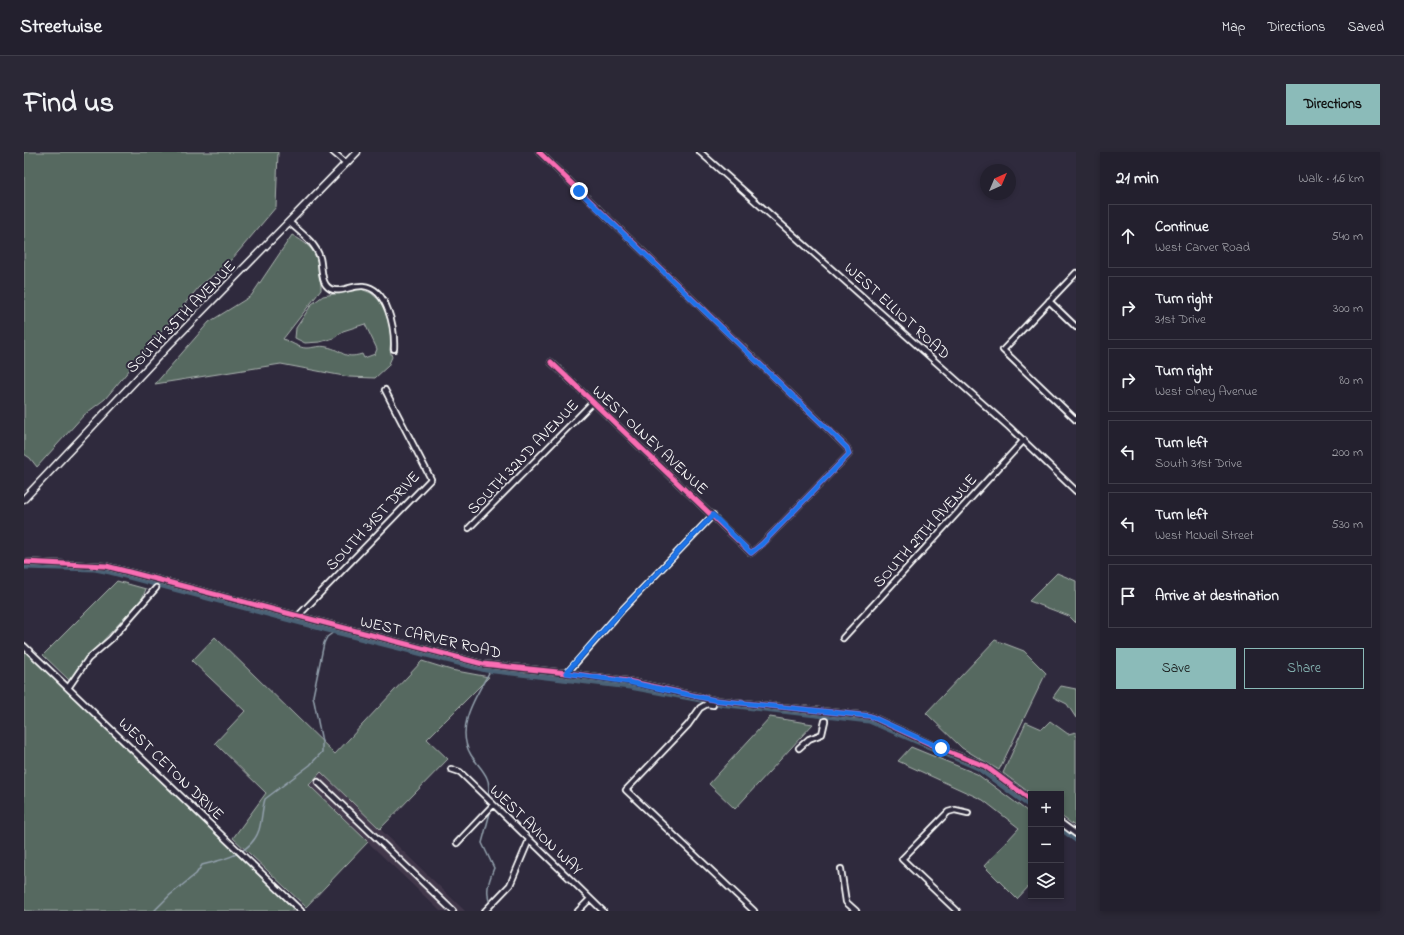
<!DOCTYPE html>
<html lang="en">
<head>
<meta charset="utf-8">
<style>
  :root { --surface:#23202e; --page:#2b2836; --text:#f1f3f6; --muted:#a3a3aa; --line:#403e4a; --accent:#8bbbb9 }
  body { margin:0; font-family:"Indie Flower",sans-serif; background:var(--page); color:var(--text) }
  .controls { position:absolute; right:12px; bottom:12px; display:grid; overflow:hidden; border-radius:0px; box-shadow:0 2px 6px #0003 }
  .controls button { width:36px; height:36px; display:grid; place-items:center; padding:0; border:0; border-bottom:1px solid var(--line); background:var(--surface); color:var(--text); font:20px sans-serif }
  .compass { position:absolute; left:956px; top:12px; width:36px; height:36px; border-radius:50%; background:var(--surface); box-shadow:0 2px 6px #0003; rotate:44deg }
  .stop { position:absolute; width:12px; height:12px; margin:-9px; border:3px solid #1a73e8; border-radius:50%; background:#fff }
  .stop.end { background:#1a73e8; border-color:#fff; box-shadow:0 1px 4px #0008 }
  .list { margin:0; padding:0; list-style:none }
  h2 { display:flex; justify-content:space-between; align-items:center; height:52px; margin:0; padding:0 16px; font-size:17px }
  h2 small { font-size:13px; font-weight:400; color:var(--muted) }
  .list li { display:grid; grid-template-columns:26px 1fr auto; gap:12px; align-items:center; box-sizing:border-box; height:64px; margin:0 8px 8px; padding:0 8px; border:1px solid var(--line); border-radius:0px }
  .list b { display:block; font-size:15px; white-space:nowrap }
  .list p { margin:0; font-size:13px; white-space:nowrap; color:var(--muted) }
  .list em { font-size:13px; font-style:normal; color:var(--muted) }
  .actions { display:flex; gap:8px; padding:12px 16px }
  .actions a { flex:1; padding:9px 0; border:1px solid var(--accent); border-radius:0px; text-align:center; font-size:14px; color:var(--accent) }
  .actions .main { background:var(--accent); color:#111 }
  .icon { flex:none; width:22px; height:22px; fill:none; stroke:currentColor; stroke-width:2; stroke-linecap:round; stroke-linejoin:round }
  .map { position:relative; flex:none; width:1052px; height:759px; overflow:hidden; border-radius:0px }
  header { display:flex; align-items:center; gap:24px; box-sizing:border-box; height:56px; padding:0 20px; background:var(--surface); border-bottom:1px solid var(--line) }
  header strong { font-size:19px }
  nav { display:flex; gap:22px; margin-inline-start:auto; font-size:14px }
  .intro { display:flex; align-items:center; justify-content:space-between; box-sizing:border-box; height:96px; padding:0 24px }
  h1 { margin:0; font-size:28px }
  .button { padding:10px 18px; border-radius:0px; background:var(--accent); color:#111; font-size:14px; font-weight:700 }
  main { display:flex; gap:24px; padding:0 24px }
  aside { flex:1; background:var(--surface); border-radius:0px; box-shadow:0 2px 6px #0003 }
  .map>svg:first-child { display:block }
  .built { fill:#42384c }
  .green { fill:#576961; stroke:#abb4b0 }
  .lines { fill:none; stroke-linecap:round; stroke-linejoin:round }
  .stream { stroke:#93a1ad; stroke-width:1.5 }
  .canal { stroke:#4b6276; stroke-width:5 }
  .street-casing { stroke:#fff; stroke-width:8 }
  .secondary-casing { stroke:#fff; stroke-width:9 }
  .street { stroke:#2f2a3d; stroke-width:4.5 }
  .secondary { stroke:#2f2a3d; stroke-width:6 }
  .cycleway-casing { stroke:#2f2a3d; stroke-width:8 }
  .cycleway { stroke:#f96db3; stroke-width:5 }
  .route { stroke:#1a73e8; stroke-width:5 }
  .labels { text-anchor:middle; stroke-width:4; stroke-linejoin:round; paint-order:stroke }
  .street-label { font-size:16px; fill:#fff; stroke:#2f2a3d }
</style>
</head>
<body>
<header>
<strong>Streetwise</strong>
<nav><a>Map</a><a>Directions</a><a>Saved</a></nav>
</header>
<div class="intro"><h1>Find us</h1><a class="button">Directions</a></div>
<main>
<div class="map">
<svg width="1052" height="759" viewBox="0 0 1052 759">
  <rect width="100%" height="100%" fill="#2f2a3d"/>
  <filter id="ink" filterUnits="userSpaceOnUse"><feTurbulence type="fractalNoise" baseFrequency=".025" numOctaves="2"/><feDisplacementMap in="SourceGraphic" scale="8" xChannelSelector="R" yChannelSelector="G"/><feConvolveMatrix kernelMatrix="1 2 1 2 8 2 1 2 1" color-interpolation-filters="sRGB"/></filter>
  <g filter="url(#ink)">
    <path class="built" d="M297 620 441 759H416L284 633Z"/>
    <path class="green" d="M0 0H254L252 55 209 106 174 136 81 247 60 263 13 315 6 306 0 302Z
      M268 83C294 97 294 106 297 134V138L259 187C265 189 275 196 282 196 290 196 295 193 303 195 319 198 319 208 338 202L340 206 351 202 353 197 341 172 319 179 310 186 296 190 281 191 271 186 272 176 288 152 299 144 337 137 347 141 356 149 360 155 366 174 367 186 366 198 368 205 364 214 351 226 325 225 257 212 131 232 185 170 227 144Z
      M1033 421 1052 429V471L1045 464 1005 449Z
      M93 429 122 437 118 447 62 507 46 529 19 503Z
      M191 485 311 602 398 509 427 518 465 525 403 587 424 607 356 677 297 620 285 633 344 690 282 755 209 686 242 641 191 591 221 559 168 509Z
      M971 488 1000 499 1022 521 975 618 938 596 902 561Z
      M0 498 272 759H0Z
      M1037 534 1052 537V566L1043 552 1029 545Z
      M746 565 789 572 711 657 685 632Z
      M1026 569 1044 582 1052 580V675L1037 664V642H1007L979 621 1002 570 1018 577Z
      M887 595 953 622 1007 662V732L993 747 960 714 995 676 959 648 874 609Z"/>
    <g class="lines">
      <path class="stream" d="M466 647C463 640 467 634 463 626 459 617 452 611 447 603 430 575 453 543 466 519
        M466 752C461 738 465 729 470 716L458 691 467 657
        M130 759 146 743 172 722 178 713C199 708 227 702 235 678 238 668 238 657 241 647L286 613 298 600V590L289 544 300 491 303 485 310 480"/>
      <path class="canal" d="M0 415 71 417 86 420 296 476 462 518 606 535 682 549
        M695 552 845 569 954 616 1007 655
        M1037 677 1052 688"/>
      <g class="street-casing">
        <path id="street" d="M309 0 322 11
          M515 0 814 287 823 296 825 302 738 392 727 401 527 210
          M676 0 985 275 1052 339
          M265 70C276 80 292 91 296 106 298 114 297 127 302 133 311 145 326 133 339 134 364 136 371 177 370 197
          M1052 121 979 198 1052 268
          M1025 149 1052 175
          M445 376 569 250
          M0 410 82 414 459 512 543 521 604 529 690 548 846 564 917 597 961 614 1007 648
          M274 464 407 327 361 238
          M819 486 1000 288
          M0 494 277 759
          M543 521 598 458 689 363
          M44 536 64 507 87 487 132 436
          M689 553 683 552 676 556 664 573 602 638 730 759
          M775 596 785 587 798 582 801 569
          M427 617 436 620 579 759
          M294 630 429 759
          M1037 671 1052 682
          M433 691 469 653
          M817 717 822 750 832 759
          M461 759 486 733 505 688
          M554 759 566 747
          M933 759 878 707 924 660 931 658 944 661"/>
      </g>
      <g class="secondary-casing">
        <path id="secondary" d="M0 347 143 195 333 0"/>
      </g>
      <use href="#street" class="street"/>
      <use href="#secondary" class="secondary"/>
      <g class="cycleway-casing">
        <path id="cycleway" d="M515 0 814 287 823 296 825 302 738 392 727 401 527 210
          M0 410 82 414 459 512 543 521 604 529 690 548 846 564 917 597 961 614 1007 648"/>
      </g>
      <use href="#cycleway" class="cycleway"/>
    </g>
  </g>
  <g class="lines" filter="url(#ink)">
    <path class="route" d="M555 39 814 287 823 296 825 302 738 392 727 401 689 363 598 458 542 521 604 530 690 548 846 564 917 596"/>
  </g>
  <g class="labels">
    <g class="street-label">
      <text transform="translate(874 158) rotate(42)" y="6">WEST ELLIOT ROAD</text>
      <text transform="translate(156 164) rotate(-46)" y="6">SOUTH 35TH AVENUE</text>
      <text transform="translate(627 287) rotate(43)" y="6">WEST OLNEY AVENUE</text>
      <text transform="translate(498 304) rotate(-46)" y="6">SOUTH 32ND AVENUE</text>
      <text transform="translate(348 368) rotate(-47)" y="6">SOUTH 31ST DRIVE</text>
      <text transform="translate(900 378) rotate(-48)" y="6">SOUTH 29TH AVENUE</text>
      <text transform="translate(407 484) rotate(13)" y="6">WEST CARVER ROAD</text>
      <text transform="translate(148 616) rotate(44)" y="6">WEST CETON DRIVE</text>
      <text transform="translate(513 677) rotate(44)" y="6">WEST AVION WAY</text>
    </g>
  </g>
</svg>
<div class="controls">
<button>+</button>
<button>−</button>
<button><svg class="icon" aria-label="layers" viewBox="0 0 24 24"><path d="M12 4l9 5-9 5-9-5zM3 14l9 5 9-5"/></svg></button>
</div>
<svg class="compass" viewBox="-18 -18 36 36"><path d="M0-13l5 13h-10z" fill="#e53935"/><path d="M0 13l5-13h-10z" fill="#a3a3aa"/></svg>
<div class="stop" style="left:917px;top:596px"></div>
<div class="stop end" style="left:555px;top:39px"></div>
</div>
<aside>
<h2>21 min<small>Walk · 1.6 km</small></h2>
<ul class="list">
<li><svg class="icon" aria-label="ahead" viewBox="0 0 24 24"><path d="M12 20V5M6 11l6-6 6 6"/></svg><div><b>Continue</b><p>West Carver Road</p></div><em>540 m</em></li>
<li><svg class="icon" aria-label="right" viewBox="0 0 24 24"><path d="M7 20v-9h11M14 6l5 5-5 5"/></svg><div><b>Turn right</b><p>31st Drive</p></div><em>300 m</em></li>
<li><svg class="icon" aria-label="right" viewBox="0 0 24 24"><path d="M7 20v-9h11M14 6l5 5-5 5"/></svg><div><b>Turn right</b><p>West Olney Avenue</p></div><em>80 m</em></li>
<li><svg class="icon" aria-label="left" viewBox="0 0 24 24"><path d="M17 20v-9H6M10 6l-5 5 5 5"/></svg><div><b>Turn left</b><p>South 31st Drive</p></div><em>200 m</em></li>
<li><svg class="icon" aria-label="left" viewBox="0 0 24 24"><path d="M17 20v-9H6M10 6l-5 5 5 5"/></svg><div><b>Turn left</b><p>West McNeil Street</p></div><em>530 m</em></li>
<li><svg class="icon" aria-label="arrive" viewBox="0 0 24 24"><path d="M6 21V4h12l-3 4 3 4H6"/></svg><div><b>Arrive at destination</b></div></li>
</ul>
<div class="actions"><a class="main">Save</a><a>Share</a></div>
</aside>
</main>
</body>
</html>
